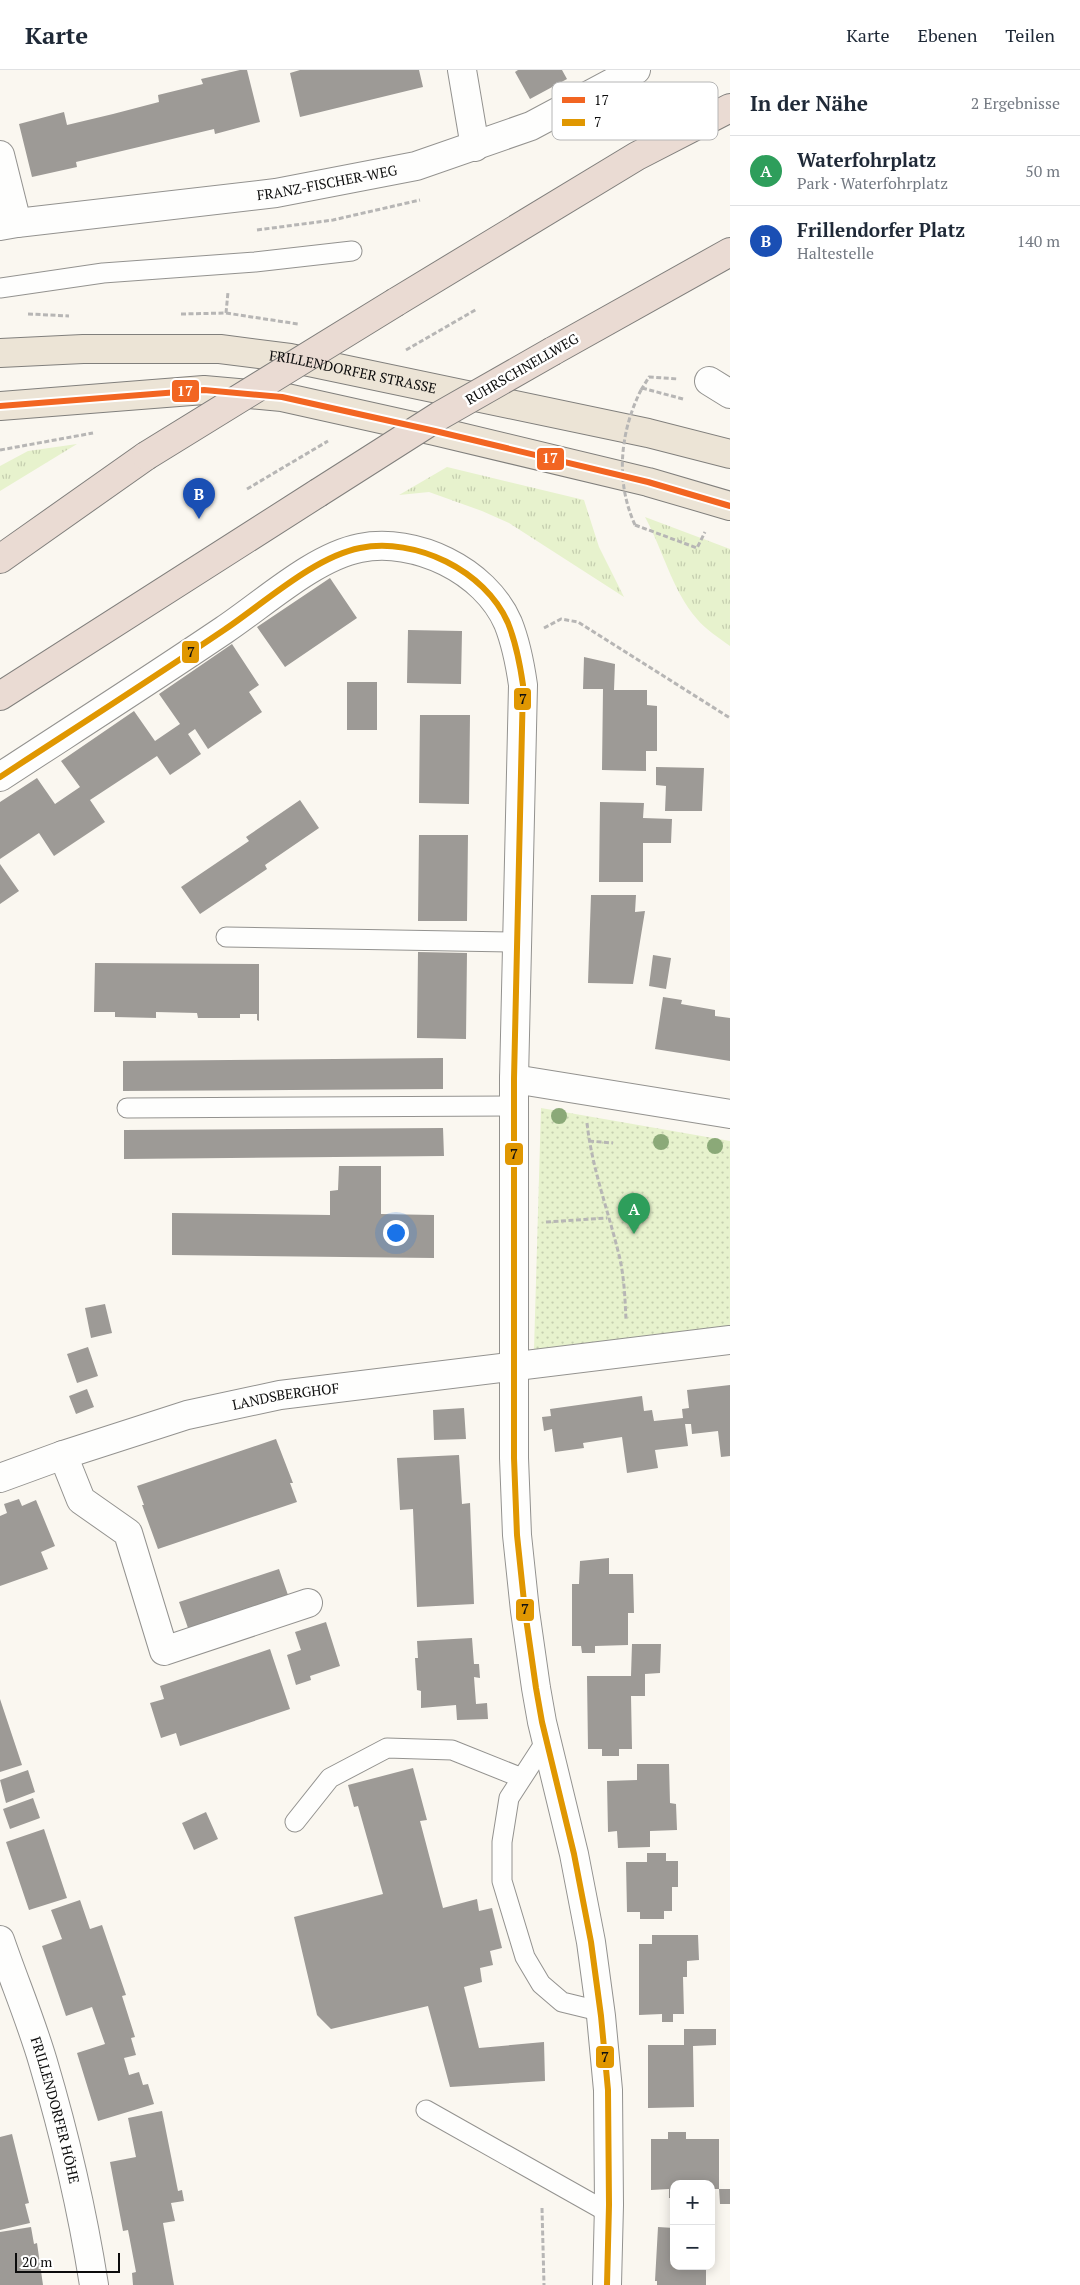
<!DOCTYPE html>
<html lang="de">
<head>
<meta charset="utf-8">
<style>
  :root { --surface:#fff; --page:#f2f2f3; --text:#1f2937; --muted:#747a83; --line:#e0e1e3; --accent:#ea580c }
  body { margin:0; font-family:"PT Serif",serif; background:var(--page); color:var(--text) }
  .controls { position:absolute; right:15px; bottom:15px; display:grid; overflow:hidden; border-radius:10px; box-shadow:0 2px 12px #0003 }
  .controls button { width:45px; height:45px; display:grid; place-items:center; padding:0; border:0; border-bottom:1px solid var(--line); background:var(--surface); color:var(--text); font:25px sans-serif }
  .scale { position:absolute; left:15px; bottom:12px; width:105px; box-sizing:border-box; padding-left:5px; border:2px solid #0c0c0c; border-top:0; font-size:14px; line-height:18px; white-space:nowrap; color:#0c0c0c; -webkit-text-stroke:4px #fff; paint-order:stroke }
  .you { position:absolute; left:395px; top:1162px; width:18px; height:18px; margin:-12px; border:4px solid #fff; border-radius:50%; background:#1a73e8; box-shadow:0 0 0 8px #1a73e833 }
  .badge { display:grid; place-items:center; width:32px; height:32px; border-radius:50%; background:var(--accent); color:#fff; font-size:16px; font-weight:700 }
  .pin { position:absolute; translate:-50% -41px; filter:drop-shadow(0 1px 2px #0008) }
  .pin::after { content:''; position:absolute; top:26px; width:18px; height:15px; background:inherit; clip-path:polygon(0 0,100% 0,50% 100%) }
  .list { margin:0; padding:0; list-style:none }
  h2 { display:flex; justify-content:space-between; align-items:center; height:65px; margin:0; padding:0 20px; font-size:21px }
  h2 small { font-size:16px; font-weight:400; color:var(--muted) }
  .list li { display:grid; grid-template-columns:32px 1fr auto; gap:15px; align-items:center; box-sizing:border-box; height:70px; padding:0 20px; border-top:1px solid var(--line) }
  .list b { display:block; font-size:19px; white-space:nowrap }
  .list p { margin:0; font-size:16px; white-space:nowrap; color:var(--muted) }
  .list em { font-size:16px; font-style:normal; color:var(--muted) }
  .map { position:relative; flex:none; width:730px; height:2215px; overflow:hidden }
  header { display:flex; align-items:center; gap:30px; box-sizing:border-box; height:70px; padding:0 25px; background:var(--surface); border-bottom:1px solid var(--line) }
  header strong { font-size:24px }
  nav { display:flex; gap:28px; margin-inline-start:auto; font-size:18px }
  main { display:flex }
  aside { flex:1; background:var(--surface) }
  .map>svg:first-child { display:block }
  .grass { fill:url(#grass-tufts) }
  .park { fill:url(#park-dots) }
  .building { fill:#9d9a96 }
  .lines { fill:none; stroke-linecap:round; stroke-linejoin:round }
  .lane-casing { stroke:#93928f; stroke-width:21 }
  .street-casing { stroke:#93928f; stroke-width:30 }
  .primary-casing { stroke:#807f7c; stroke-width:30 }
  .highway-casing { stroke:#807f7c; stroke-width:30 }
  .path { stroke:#b7b6b5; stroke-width:3; stroke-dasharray:5 2.5; stroke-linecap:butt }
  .lane { stroke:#fefefd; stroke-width:19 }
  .street { stroke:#fefefd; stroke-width:28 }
  .primary { stroke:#ece4d6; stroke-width:28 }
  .highway { stroke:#eadbd3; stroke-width:28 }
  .highway-bridge-casing { stroke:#807f7c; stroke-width:30; stroke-linecap:butt }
  .path-bridge { stroke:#b7b6b5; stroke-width:3; stroke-dasharray:5 2.5; stroke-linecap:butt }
  .highway-bridge { stroke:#eadbd3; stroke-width:28 }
  .bus-1-casing { stroke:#fff; stroke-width:10 }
  .bus-2-casing { stroke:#fff; stroke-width:10 }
  .bus-1 { stroke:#f26522; stroke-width:6 }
  .bus-2 { stroke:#e09701; stroke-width:6 }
  .tree { fill:#8ba978 }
  .labels { text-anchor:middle; stroke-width:5; stroke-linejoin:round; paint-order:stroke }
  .street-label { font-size:14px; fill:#0c0c0c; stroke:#fff }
  .key { fill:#fff; stroke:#b6b6b6; stroke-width:1 }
  .key-label { font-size:14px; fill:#0c0c0c }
  .line-badge { stroke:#fff; stroke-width:2 }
  .badge-label { font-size:14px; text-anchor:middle; font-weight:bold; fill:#fff }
  .pale-badge-label { font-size:14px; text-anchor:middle; font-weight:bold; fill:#111 }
</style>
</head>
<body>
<header>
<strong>Karte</strong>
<nav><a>Karte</a><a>Ebenen</a><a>Teilen</a></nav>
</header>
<main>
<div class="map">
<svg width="730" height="2215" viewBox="0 0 730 2215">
  <defs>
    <pattern id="grass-tufts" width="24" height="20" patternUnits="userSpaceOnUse" patternTransform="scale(1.25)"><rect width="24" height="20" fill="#e7f2cd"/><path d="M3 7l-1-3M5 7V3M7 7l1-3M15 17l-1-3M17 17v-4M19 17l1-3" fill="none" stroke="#c5ceaf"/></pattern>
    <pattern id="park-dots" width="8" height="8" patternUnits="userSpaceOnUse" patternTransform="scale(1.25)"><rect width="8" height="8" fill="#e7f2cd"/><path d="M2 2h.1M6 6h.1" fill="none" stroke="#c5ceaf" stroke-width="1.8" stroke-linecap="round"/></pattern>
  </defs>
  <rect width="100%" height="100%" fill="#faf7f0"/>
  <path class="grass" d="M77 374 0 421V396L28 381Z
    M447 397 584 430 599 477 624 527 509 453 482 441 429 422 399 425Z
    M645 447 730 479V576C719 568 705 559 697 549 672 520 663 480 645 447Z"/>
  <path class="park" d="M541 1038 730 1071V1256L534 1280Z"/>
  <path class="building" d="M240 0H247L260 52 215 64 214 59 76 92 77 97 32 107 19 54 64 42 67 55 113 44 159 32 158 25 203 14 201 9Z
    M300 0H419L423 17 300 47 290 3Z
    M518 0H562L567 9 530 29 515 2Z
    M330 508 357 548 285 597 257 557Z
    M408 560 462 561 461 614 407 613Z
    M232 574 259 615 249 622 262 642 208 679 195 659 188 664 201 684 188 693 170 705 157 686 90 730 105 752 54 786 39 763 0 789V732L37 708 55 734 80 717 61 691 134 641 155 671 180 654 159 624Z
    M584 587 615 594 614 620H647V635L657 636V681H646V701L602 700 603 619H583Z
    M347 612H377V660H347Z
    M420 645H470L469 734 419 733Z
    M656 697 704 698 702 741H665L666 716 656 715Z
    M300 730 319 758 265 795 267 799 200 844 181 817 249 771 246 767Z
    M600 732 644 733 643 748 672 749 671 773H643V812H599Z
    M419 765H468L467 851H418Z
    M0 794 19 821 0 834Z
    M591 825H636L635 842 645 841 633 914 588 913Z
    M418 882 467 883 466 969 417 968Z
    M653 885 671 888 666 919 649 916Z
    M95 893 259 894V951L257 950V944H240V948H198L197 943 156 942V948L115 947V942H94Z
    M663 927 682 930 681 934 715 940V946L730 948V991L655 979Z
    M443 988V1019L123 1021V991Z
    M443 1058 444 1086 124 1089V1060Z
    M339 1096H381V1144L434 1145V1188L172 1185V1143L330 1145V1121L338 1120Z
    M105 1234 112 1263 91 1268 85 1238Z
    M88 1277 98 1306 77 1313 67 1284Z
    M730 1315V1386L721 1387 718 1361 692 1364 691 1354H685L688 1376 655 1380 658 1398 627 1403 622 1367 583 1373 584 1378 555 1382 552 1359 544 1361 542 1347 551 1346 550 1339 642 1326 644 1341 652 1340 654 1351 683 1348 682 1339 689 1338 687 1320Z
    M87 1319 94 1337 76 1344 69 1326Z
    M464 1338 466 1369 434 1370 433 1340Z
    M276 1369 293 1413H290L297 1432 158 1479 142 1435H144L137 1416Z
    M459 1385 462 1434 470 1433 474 1534 417 1537 413 1439 400 1440 397 1388Z
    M19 1429 22 1436 36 1430 55 1476 41 1482 48 1499 0 1516V1446L7 1443 4 1434Z
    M609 1488V1504H633L634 1543H628V1575L595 1576V1583H582L581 1576H572V1514H579L580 1491Z
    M279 1499 288 1525 188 1558 179 1532Z
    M326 1552 340 1596 310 1606 311 1610 296 1615 287 1585 301 1580 295 1562Z
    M472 1568 474 1594H479L480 1608 474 1607 476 1634 487 1633 488 1649 457 1650 456 1635 421 1638V1621L417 1620 415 1588H418L417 1571Z
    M632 1574H661L660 1603 645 1604V1626H631L632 1679H619V1686H602V1679H588L587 1606H631Z
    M270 1579 290 1639 180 1676 176 1663 161 1668 150 1633 164 1629 160 1616Z
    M0 1629 22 1695 0 1702Z
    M637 1694H669L670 1733 676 1734 677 1760 650 1761V1777L618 1778 617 1761 608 1762 607 1711 637 1710Z
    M413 1698 427 1750 420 1751 443 1838 477 1829 479 1841 492 1838 502 1878 490 1881 493 1895 480 1898 482 1912 464 1917 479 1978 544 1972 545 2011 450 2017 428 1936 331 1959 317 1945 294 1847 383 1824 358 1736 354 1737 348 1715Z
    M28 1700 35 1722 6 1733 0 1710Z
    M33 1728 40 1748 10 1759 3 1739Z
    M206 1742 218 1769 194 1780 182 1753Z
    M44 1759 67 1828 29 1840 6 1772Z
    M647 1783H666V1791H678V1817H672V1841H664V1849H640V1842H627L626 1792H647Z
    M80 1830 90 1859 102 1855 126 1925 122 1926 135 1967 131 1968 136 1985 124 1988 129 2005 139 2002 143 2015 148 2014 154 2034 98 2051 77 1983 105 1974 92 1937 66 1946 42 1876 62 1869 51 1840Z
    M652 1865H698L699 1890 687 1891V1907H683L684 1944H673V1952H662V1944L639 1945V1874H652Z
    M684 1959H716V1975L693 1976 694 2037 648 2038V1975H684Z
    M162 2041 178 2121 182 2120 184 2131 171 2133 175 2151 163 2153 174 2215H133L132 2203 136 2202 128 2160 123 2161 110 2092 136 2087 128 2048Z
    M668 2062H686V2069H719V2119H711V2114H674V2128H669V2119L651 2120V2069H668Z
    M12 2064 29 2133 25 2134 30 2153 0 2160V2067Z
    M719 2119H730V2134H720Z
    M31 2157 34 2174 37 2173 43 2215H0V2162Z
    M658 2157 674 2158V2196H706V2215H657V2211H655Z"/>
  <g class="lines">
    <g class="lane-casing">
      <path id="lane" d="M0 218 103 203 255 192 352 181
        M226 867 517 872
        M127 1038 514 1036
        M548 1668 509 1728 502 1772V1811L525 1887 541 1914 562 1932 599 1941
        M295 1752 330 1708 387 1678 452 1680 522 1708
        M426 2040 609 2143"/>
    </g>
    <g class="street-casing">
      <g id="street">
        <path d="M462 0 475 77"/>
        <path d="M0 85 17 153"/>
        <path id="s1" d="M0 156 17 153 276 123 416 96 531 56 636 0"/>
        <path d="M709 311 730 324"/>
        <path d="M0 707C75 658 150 610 224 560 263 534 314 487 360 478 415 467 485 500 508 553 516 573 520 594 523 615L514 1009V1388L517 1465 525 1541 536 1618 542 1652 574 1784 591 1872 601 1946 608 2020 609 2135 607 2215"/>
        <path d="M514 1009 730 1044"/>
        <path d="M63 1385 81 1430 128 1463 164 1581 308 1533"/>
        <path id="s2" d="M0 1408 63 1385 187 1345 280 1325 730 1270"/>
        <path id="s3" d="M0 1870C14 1911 31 1951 43 1992 65 2066 82 2139 94 2215"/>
      </g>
    </g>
    <g class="primary-casing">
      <g id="primary">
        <path id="s4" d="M0 283 83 279H220L290 288 648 363 730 384"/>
        <path d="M0 336 204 320 282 327 435 361 648 412 730 436"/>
      </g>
    </g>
    <g class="highway-casing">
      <path id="highway" d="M396 232 637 86 730 38
        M553 281 730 182
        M0 489 146 386
        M0 626 318 423"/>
    </g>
    <path class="path" d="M257 160 333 150 420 130
      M226 243 298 254
      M28 244 69 246
      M181 244 226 243 228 222
      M406 280 477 239
      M642 318 683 329
      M641 320 649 307 678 309
      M0 380 93 363
      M247 419 328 371
      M635 455 697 478 705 462
      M544 558 561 549 578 552 730 648
      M587 1053C592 1098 607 1137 618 1181 624 1203 625 1227 626 1250
      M589 1071 613 1073
      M546 1152 607 1148
      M542 2138 544 2215"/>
    <use href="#lane" class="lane"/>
    <use href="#street" class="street"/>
    <use href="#primary" class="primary"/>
    <use href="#highway" class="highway"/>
    <g class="highway-bridge-casing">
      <path id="highway-bridge" d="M146 386 396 232
        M318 423 439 346 553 281"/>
    </g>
    <path class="path-bridge" d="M635 455C615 411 620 362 641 320"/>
    <use href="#highway-bridge" class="highway-bridge"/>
    <g class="bus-1-casing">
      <path id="bus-1" d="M0 336 204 320 282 327 435 361 648 412 730 436"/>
    </g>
    <g class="bus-2-casing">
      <path id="bus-2" d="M0 707C75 658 150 610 224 560 263 534 314 487 360 478 415 467 485 500 508 553 516 573 520 594 523 615L514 1009V1388L517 1465 525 1541 536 1618 542 1652 574 1784 591 1872 601 1946 608 2020 609 2135 607 2215"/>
    </g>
    <use href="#bus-1" class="bus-1"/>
    <use href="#bus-2" class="bus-2"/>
  </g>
  <g class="tree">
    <circle cx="559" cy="1046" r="8"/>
    <circle cx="661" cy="1072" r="8"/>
    <circle cx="715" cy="1076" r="8"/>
  </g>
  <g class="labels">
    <g class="street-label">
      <text dy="5" stroke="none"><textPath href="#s1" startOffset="330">FRANZ-FISCHER-WEG</textPath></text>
      <text transform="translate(522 299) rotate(-30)" y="5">RUHRSCHNELLWEG</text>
      <text dy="5" stroke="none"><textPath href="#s4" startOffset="355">FRILLENDORFER STRASSE</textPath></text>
      <text dy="5" stroke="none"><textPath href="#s2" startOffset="298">LANDSBERGHOF</textPath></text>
      <text dy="5" stroke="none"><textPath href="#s3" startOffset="179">FRILLENDORFER HÖHE</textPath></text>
    </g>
  </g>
  <rect x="552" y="12" width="166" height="58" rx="8" class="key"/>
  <rect x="562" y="27" width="23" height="6" fill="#f26522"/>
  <rect x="562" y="49" width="23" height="7" fill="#e09701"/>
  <g class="key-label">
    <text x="594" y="35">17</text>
    <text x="594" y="57">7</text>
  </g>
  <g class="line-badge">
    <rect x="171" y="309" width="29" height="24" rx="5" fill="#f26522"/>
    <rect x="536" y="377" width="29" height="24" rx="5" fill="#f26522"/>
    <rect x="181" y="570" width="19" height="24" rx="5" fill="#e09701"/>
    <rect x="513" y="617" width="19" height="24" rx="5" fill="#e09701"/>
    <rect x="504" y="1072" width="20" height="24" rx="5" fill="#e09701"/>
    <rect x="515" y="1528" width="20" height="24" rx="5" fill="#e09701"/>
    <rect x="595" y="1975" width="20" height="24" rx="5" fill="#e09701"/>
  </g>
  <g class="badge-label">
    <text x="185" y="326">17</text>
    <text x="550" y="393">17</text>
  </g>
  <g class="pale-badge-label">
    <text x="191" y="587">7</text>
    <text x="523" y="634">7</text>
    <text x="514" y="1089">7</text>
    <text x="525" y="1544">7</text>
    <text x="605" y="1992">7</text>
  </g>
</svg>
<div class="controls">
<button>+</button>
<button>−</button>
</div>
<div class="scale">20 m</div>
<div class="you"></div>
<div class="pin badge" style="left:634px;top:1164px;background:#2e9e5b">A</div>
<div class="pin badge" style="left:199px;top:449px;background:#1a4fb4">B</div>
</div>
<aside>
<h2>In der Nähe<small>2 Ergebnisse</small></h2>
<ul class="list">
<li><span class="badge" style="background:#2e9e5b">A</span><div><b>Waterfohrplatz</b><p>Park · Waterfohrplatz</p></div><em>50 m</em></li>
<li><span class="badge" style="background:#1a4fb4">B</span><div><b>Frillendorfer Platz</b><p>Haltestelle</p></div><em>140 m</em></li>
</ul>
</aside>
</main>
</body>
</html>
